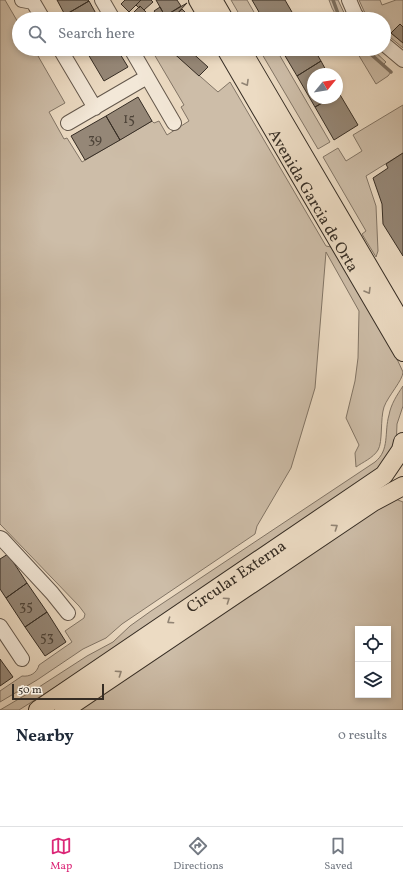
<!DOCTYPE html>
<html lang="en">
<head>
<meta charset="utf-8">
<style>
  :root { --surface:#fff; --page:#f2f2f3; --text:#1f2937; --muted:#747a83; --line:#e0e1e3; --accent:#db2777 }
  body { margin:0; font-family:Vollkorn,serif; background:var(--page); color:var(--text) }
  .controls { position:absolute; right:12px; bottom:12px; display:grid; overflow:hidden; border-radius:0px; box-shadow:0 2px 6px #0003 }
  .controls button { width:36px; height:36px; display:grid; place-items:center; padding:0; border:0; border-bottom:1px solid var(--line); background:var(--surface); color:var(--text); font:20px sans-serif }
  .compass { position:absolute; left:307px; top:68px; width:36px; height:36px; border-radius:50%; background:var(--surface); box-shadow:0 2px 6px #0003; rotate:60deg }
  .scale { position:absolute; left:12px; bottom:10px; width:92px; box-sizing:border-box; padding-left:4px; border:2px solid #362d24; border-top:0; font-size:11px; line-height:14px; white-space:nowrap; color:#362d24; -webkit-text-stroke:3px #f3e8d8; paint-order:stroke }
  .list { margin:0; padding:0; list-style:none }
  h2 { display:flex; justify-content:space-between; align-items:center; height:52px; margin:0; padding:0 16px; font-size:17px }
  h2 small { font-size:13px; font-weight:400; color:var(--muted) }
  .icon { flex:none; width:22px; height:22px; fill:none; stroke:currentColor; stroke-width:2; stroke-linecap:round; stroke-linejoin:round }
  .map { position:relative; flex:none; width:403px; height:710px; overflow:hidden }
  .search { position:absolute; background:var(--surface); box-shadow:0 2px 6px #0003; left:12px; right:12px; top:12px; height:44px; display:flex; align-items:center; gap:10px; box-sizing:border-box; padding:0 14px; border-radius:22px; color:var(--muted); font-size:15px }
  .sheet { height:116px; background:var(--surface) }
  nav { display:flex; justify-content:space-around; align-items:center; box-sizing:border-box; height:56px; border-top:1px solid var(--line); background:var(--surface); font-size:11px; color:var(--muted) }
  nav a { display:grid; justify-items:center; gap:2px }
  nav .on { color:var(--accent) }
  .map>svg:first-child { display:block }
  .green { fill:#cdbda8; stroke:#827566; fill-rule:evenodd }
  .lines { fill:none; stroke-linecap:round; stroke-linejoin:round }
  .stream { stroke:#7e7263; stroke-width:3.5 }
  .building { fill:#958777; stroke:#362d24 }
  .minor-casing { stroke:#64584c; stroke-width:16 }
  .major-casing { stroke:#362d24; stroke-width:20 }
  .minor { stroke:#f3e8d8; stroke-width:14 }
  .major { stroke:#ecdbc3; stroke-width:18 }
  .oneway { stroke:#918474 }
  .labels { text-anchor:middle; stroke-width:3; stroke-linejoin:round; paint-order:stroke }
  .number-label { font-size:14px; fill:#4e4439 }
  .street-label { font-size:16px; fill:#362d24; stroke:#f3e8d8 }
</style>
</head>
<body>
<div class="map">
<svg width="403" height="710" viewBox="0 0 403 710">
  <rect width="100%" height="100%" fill="#ecdbc3"/>
  <filter id="stains"><feTurbulence type="fractalNoise" baseFrequency=".005" numOctaves="4"/><feColorMatrix values="0 0 0 0 .2 0 0 0 0 .09 0 0 0 0 .02 0 0 0 .5 -.17"/></filter>
  <radialGradient id="worn" r=".72"><stop offset=".6" stop-color="#630" stop-opacity="0"/><stop offset="1" stop-color="#630" stop-opacity=".3"/></radialGradient>
  <path class="green" d="M0 0H5L19 24V49H34L65 103 49 112 64 139 67 138 82 162 152 121 154 123 159 121 167 135 189 121 181 107 184 105 151 49H169L218 92 230 82 326 246 331 247 391 346 403 372C403 380 388 396 384 407 380 419 383 442 378 450 373 458 363 462 356 467L355 453 359 445 346 418 355 381 358 358 359 311 326 252 315 388 291 468 257 526 255 534 122 624 106 638 83 649 37 680 0 702V691L22 676C30 677 37 673 39 665L72 642 65 631 84 618 85 614 79 606 0 524Z
    M231 0H247L258 19H242Z
    M329 0H338L347 19H338L332 8Z
    M359 0H380L382 5 396 0H403V27L400 24 391 33 403 43V48L384 32V19H370L364 11Z
    M259 49H276L330 142 318 149Z
    M355 49H372L386 62 383 65 391 72 388 76 376 84Z
    M403 105V153L366 176 376 206 378 251 376 257 362 234 366 231 323 157 338 148 346 161 362 151 353 135Z
    M403 386V406L397 424 396 449 392 459 93 663 19 710H0L39 687 87 656 113 642 130 626 151 611 375 462C390 450 384 432 389 415 391 404 397 395 403 386Z
    M393 498 403 502V710H77ZM358 629H388V695H358Z"/>
  <g class="lines">
    <path class="stream" d="M333 0 340 19
      M365 49 391 72"/>
  </g>
  <path class="building" d="M57 0H88L89 1 65 15Z
    M125 0H141L129 12 121 4Z
    M141 0H151L153 2 144 10 140 6 139 8 136 5Z
    M156 0H177L181 6 165 16Z
    M252 0H285L296 19H263Z
    M89 1 99 19H68L65 15Z
    M187 3 172 19H160L165 16Z
    M140 6 150 16 147 19H137L132 14Z
    M160 7 165 16 160 19 154 11Z
    M182 9 185 12 179 19H172Z
    M400 24 403 27V43L391 33Z
    M85 49H117L128 67 104 81Z
    M169 49H188L208 67 199 76Z
    M281 49H314L321 61 297 76Z
    M321 61 328 74H313V98H331L315 107 297 76Z
    M339 93 358 125 334 140 315 107 331 98H337V95Z
    M138 97 152 121 120 140 106 116Z
    M106 116 120 140 85 160 71 136Z
    M403 153V256L383 224 382 204 373 178 388 168 386 164Z
    M8 554 27 583 6 598 0 589V559Z
    M27 583 47 612 25 627 6 598Z
    M47 612 66 642 45 656 25 627Z
    M0 659 13 677 0 686Z"/>
  <g class="lines">
    <g class="minor-casing">
      <path id="minor" d="M22 0 33 2 43 19
        M102 0 113 19
        M349 0 355 14 359 19
        M384 44 403 60
        M60 49 95 108
        M131 49 174 123
        M68 123 147 77
        M0 538 2 539 52 593 68 613
        M0 626 22 659"/>
    </g>
    <g class="major-casing">
      <g id="major">
        <path d="M198 0 209 19"/>
        <path d="M213 0 224 19"/>
        <path id="s1" d="M226 49 403 352"/>
        <path d="M241 49 403 325"/>
        <path id="s2" d="M38 710 384 475 401 450 403 442"/>
        <path d="M64 710 373 502 403 486"/>
      </g>
    </g>
    <use href="#minor" class="minor"/>
    <use href="#major" class="major"/>
  </g>
  <defs><path id="oneway-chevron" d="M-2-3.5L2.5 0L-2 3.5" fill="none" stroke-width="1.6" stroke-linecap="round" stroke-linejoin="round"/></defs>
  <g class="oneway">
    <use href="#oneway-chevron" transform="translate(246 83) rotate(60)"/>
    <use href="#oneway-chevron" transform="translate(368 291) rotate(59)"/>
    <use href="#oneway-chevron" transform="translate(335 527) rotate(-34)"/>
    <use href="#oneway-chevron" transform="translate(227 600) rotate(-34)"/>
    <use href="#oneway-chevron" transform="translate(170 621) rotate(146)"/>
    <use href="#oneway-chevron" transform="translate(119 673) rotate(-34)"/>
  </g>
  <g class="labels">
    <g class="number-label">
      <text x="129" y="123">15</text>
      <text x="95" y="143">39</text>
      <text x="26" y="610">35</text>
      <text x="47" y="641">53</text>
    </g>
    <g class="street-label">
      <text dy="6" stroke="none"><textPath href="#s1" startOffset="175">Avenida Garcia de Orta</textPath></text>
      <text dy="6" stroke="none"><textPath href="#s2" startOffset="239">Circular Externa</textPath></text>
    </g>
  </g>
  <rect width="100%" height="100%" filter="url(#stains)"/>
  <rect width="100%" height="100%" fill="url(#worn)"/>
</svg>
<div class="controls">
<button><svg class="icon" aria-label="locate" viewBox="0 0 24 24"><circle cx="12" cy="12" r="6"/><path d="M12 2v4M12 18v4M2 12h4M18 12h4"/></svg></button>
<button><svg class="icon" aria-label="layers" viewBox="0 0 24 24"><path d="M12 4l9 5-9 5-9-5zM3 14l9 5 9-5"/></svg></button>
</div>
<svg class="compass" viewBox="-18 -18 36 36"><path d="M0-13l5 13h-10z" fill="#e53935"/><path d="M0 13l5-13h-10z" fill="#747a83"/></svg>
<div class="scale">50 m</div>
<div class="search"><svg class="icon" aria-label="search" viewBox="0 0 24 24"><circle cx="10" cy="10" r="6"/><path d="M15 15l6 6"/></svg>Search here</div>
</div>
<section class="sheet">
<h2>Nearby<small>0 results</small></h2>
<ul class="list">
</ul>
</section>
<nav>
<a class="on"><svg class="icon" aria-label="map" viewBox="0 0 24 24"><path d="M3 6l6-2 6 2 6-2v14l-6 2-6-2-6 2zM9 4v14M15 6v14"/></svg>Map</a>
<a><svg class="icon" aria-label="directions" viewBox="0 0 24 24"><path d="M12 3l9 9-9 9-9-9zM9 14v-3h6M13 9l2 2-2 2"/></svg>Directions</a>
<a><svg class="icon" aria-label="saved" viewBox="0 0 24 24"><path d="M7 4h10v16l-5-4-5 4z"/></svg>Saved</a>
</nav>
</body>
</html>
